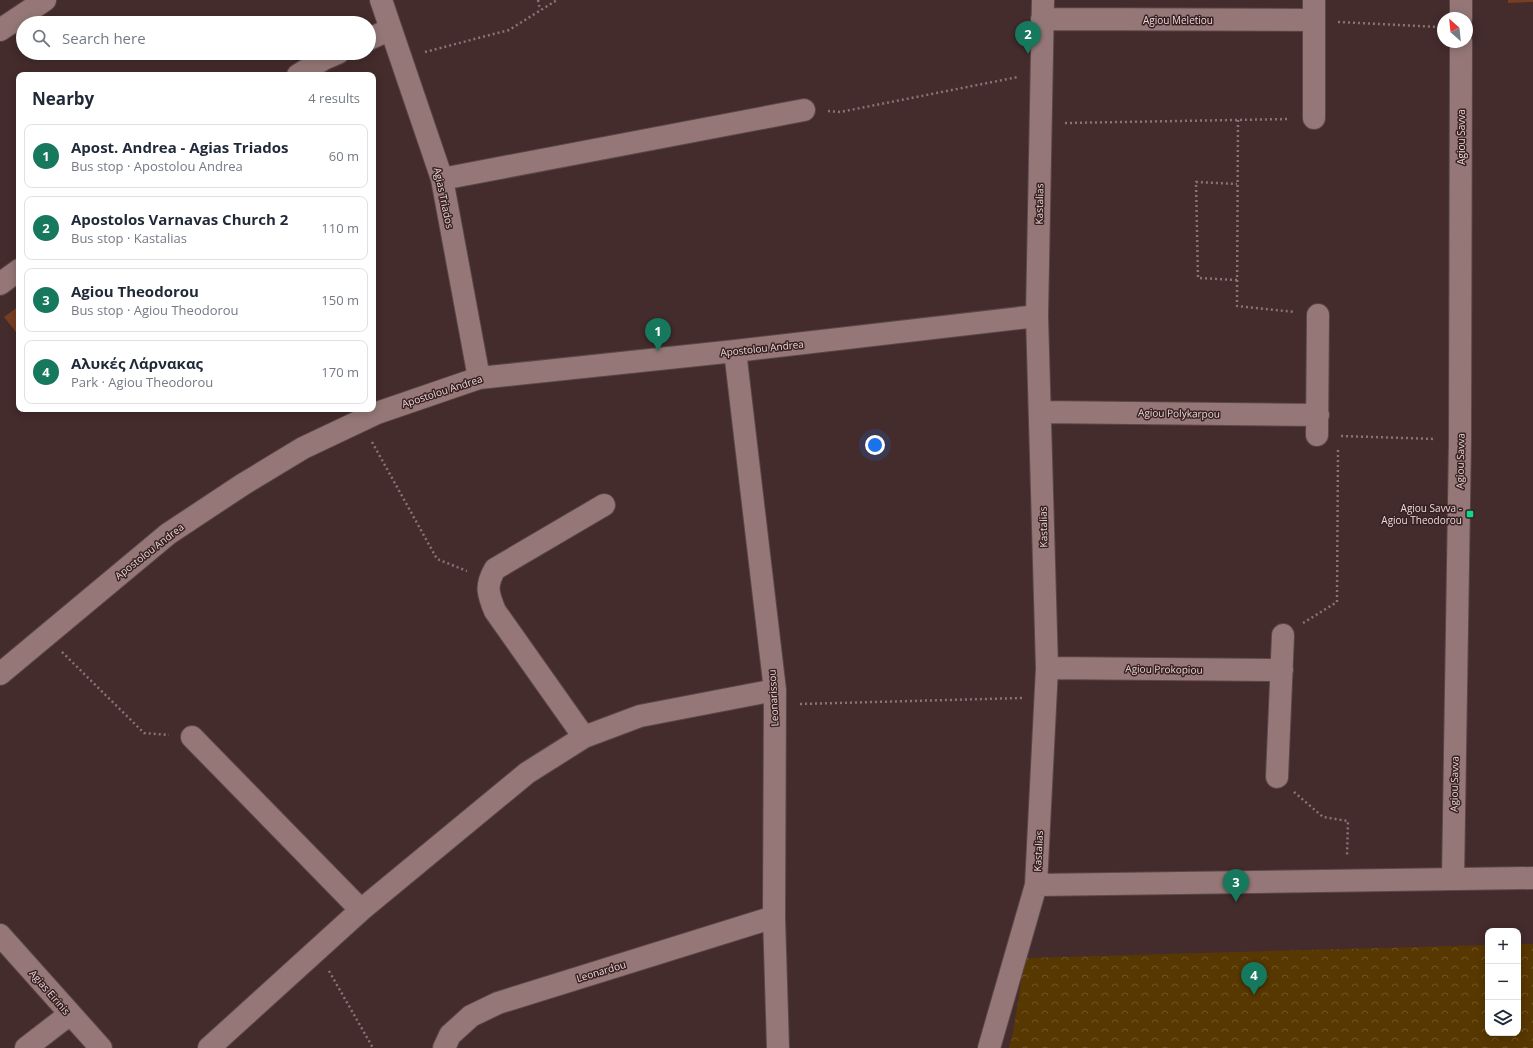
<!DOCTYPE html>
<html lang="en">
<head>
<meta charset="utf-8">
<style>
  :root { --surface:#fff; --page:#f6f6f7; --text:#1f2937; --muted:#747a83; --line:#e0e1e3; --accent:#16785c }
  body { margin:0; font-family:"Open Sans",sans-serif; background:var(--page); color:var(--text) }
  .controls { position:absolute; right:12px; bottom:12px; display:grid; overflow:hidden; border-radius:8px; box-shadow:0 2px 10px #0003 }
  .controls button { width:36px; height:36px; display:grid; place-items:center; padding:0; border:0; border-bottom:1px solid var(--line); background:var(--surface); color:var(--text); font:20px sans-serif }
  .compass { position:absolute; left:1437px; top:12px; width:36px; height:36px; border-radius:50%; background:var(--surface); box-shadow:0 2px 10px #0003; rotate:333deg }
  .you { position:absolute; left:875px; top:445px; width:14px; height:14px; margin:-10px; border:3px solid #fff; border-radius:50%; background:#1a73e8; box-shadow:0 0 0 6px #1a73e833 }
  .badge { display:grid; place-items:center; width:26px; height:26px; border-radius:50%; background:var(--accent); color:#fff; font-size:13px; font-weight:700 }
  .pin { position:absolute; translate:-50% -33px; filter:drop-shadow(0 1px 2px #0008) }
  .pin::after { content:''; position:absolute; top:21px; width:14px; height:12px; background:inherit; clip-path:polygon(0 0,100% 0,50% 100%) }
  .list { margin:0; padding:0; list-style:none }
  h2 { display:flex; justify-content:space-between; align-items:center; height:52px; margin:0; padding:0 16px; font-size:17px }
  h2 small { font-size:13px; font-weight:400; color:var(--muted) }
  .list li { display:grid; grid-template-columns:26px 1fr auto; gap:12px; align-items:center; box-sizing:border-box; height:64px; margin:0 8px 8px; padding:0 8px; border:1px solid var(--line); border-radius:8px }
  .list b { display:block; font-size:15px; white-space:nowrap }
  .list p { margin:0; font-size:13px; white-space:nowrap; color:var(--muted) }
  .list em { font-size:13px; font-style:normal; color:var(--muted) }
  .icon { flex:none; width:22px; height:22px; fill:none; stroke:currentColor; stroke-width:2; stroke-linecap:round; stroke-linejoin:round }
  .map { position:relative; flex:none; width:1533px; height:1048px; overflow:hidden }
  .search { position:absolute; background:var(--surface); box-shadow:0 2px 10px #0003; left:16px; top:16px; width:360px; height:44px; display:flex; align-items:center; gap:10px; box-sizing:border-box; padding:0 14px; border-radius:22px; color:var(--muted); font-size:15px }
  .panel { position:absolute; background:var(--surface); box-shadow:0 2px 10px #0003; left:16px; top:72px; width:360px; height:340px; border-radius:8px }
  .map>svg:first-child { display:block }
  .park { fill:url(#park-crowns) }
  .building { fill:#773e22 }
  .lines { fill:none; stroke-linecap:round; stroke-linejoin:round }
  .minor-casing { stroke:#5b4748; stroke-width:24 }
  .path { stroke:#897475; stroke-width:2.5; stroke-dasharray:2 3; stroke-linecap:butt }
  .minor { stroke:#957777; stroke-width:22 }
  .poi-dot { fill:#0cd98a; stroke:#392122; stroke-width:1.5 }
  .labels { text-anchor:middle; stroke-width:3; stroke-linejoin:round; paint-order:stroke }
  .street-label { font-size:10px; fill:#ebdadb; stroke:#392122 }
  .poi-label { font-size:10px; fill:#ebdadb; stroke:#392122; text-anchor:end }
</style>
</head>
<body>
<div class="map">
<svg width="1533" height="1048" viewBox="0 0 1533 1048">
  <defs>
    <pattern id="park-crowns" width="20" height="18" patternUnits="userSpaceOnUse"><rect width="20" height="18" fill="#583801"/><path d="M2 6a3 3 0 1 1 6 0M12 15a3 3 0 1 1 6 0" fill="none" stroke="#705425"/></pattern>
  </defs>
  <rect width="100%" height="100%" fill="#442b2c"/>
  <path class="park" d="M1518 944H1533V1048H1009L1013 1032 1025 958 1488 945V1033H1518Z"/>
  <path class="building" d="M1508 0H1533V2L1508 3Z
    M19 306V336L4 317Z"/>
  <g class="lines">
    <g class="minor-casing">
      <path id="minor" d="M381 0 442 179 479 378
        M1461 18V0
        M1042 19 1314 20
        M0 30 45 0
        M369 39 391 29
        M298 75 324 59 338 53
        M1314 118V0
        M442 179 804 110
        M0 284 19 270
        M735 351 775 690 774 917 778 1048
        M1040 412 1318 415
        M1317 435 1318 315
        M1047 668 1282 670
        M0 674 168 534 242 485 303 448 377 413 479 378 735 351 1037 316
        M192 737 361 910
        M584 737 495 611C488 594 485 586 495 569L604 505
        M1277 777 1283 635
        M1453 879 1460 440 1461 42
        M1036 885 1533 878
        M0 935 101 1048
        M26 1048 70 1014
        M209 1048 361 910 527 773 584 737 640 716 775 690
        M444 1048 450 1035 471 1016 498 1003 774 917
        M989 1048 1036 885 1047 668 1037 316 1043 0"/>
    </g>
    <path class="path" d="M538 0 540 10
      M1338 22 1439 27
      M425 52 509 30 557 0
      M828 111 840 112 1018 77
      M1238 120 1237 306 1295 312
      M1065 123 1290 119
      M1237 280 1198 278 1196 182 1237 184
      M1341 436 1436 439
      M372 442 437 559 467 571
      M1303 623 1337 602 1338 448
      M62 652 144 733 169 735
      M800 704 1022 698
      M1294 792 1323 817 1348 821 1347 857
      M329 971 373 1048"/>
    <use href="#minor" class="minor"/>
  </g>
  <rect class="poi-dot" x="1466" y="510" width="8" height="8" rx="2"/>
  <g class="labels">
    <g class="street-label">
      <text x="1178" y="24">Agiou Meletiou</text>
      <text transform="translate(1461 137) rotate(-90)" y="4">Agiou Savva</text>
      <text transform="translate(444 198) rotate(78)" y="4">Agias Triados</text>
      <text transform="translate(1039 204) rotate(-89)" y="4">Kastalias</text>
      <text transform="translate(762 348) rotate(-6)" y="4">Apostolou Andrea</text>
      <text transform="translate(442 391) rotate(-18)" y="4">Apostolou Andrea</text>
      <text transform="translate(1179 413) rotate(1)" y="4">Agiou Polykarpou</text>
      <text transform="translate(1460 461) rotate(-89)" y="4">Agiou Savva</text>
      <text transform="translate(1043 527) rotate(-91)" y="4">Kastalias</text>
      <text transform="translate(149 551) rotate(-38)" y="4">Apostolou Andrea</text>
      <text transform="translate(1164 669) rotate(1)" y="4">Agiou Prokopiou</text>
      <text transform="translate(773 698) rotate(-93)" y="4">Leonarissou</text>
      <text transform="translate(1454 784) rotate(-89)" y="4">Agiou Savva</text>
      <text transform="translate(1038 851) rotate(-87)" y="4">Kastalias</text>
      <text transform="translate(601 971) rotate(-17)" y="4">Leonardou</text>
      <text transform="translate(50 992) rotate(49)" y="4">Agias Eirinis</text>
    </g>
    <g class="poi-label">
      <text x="1462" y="512">Agiou Savva -<tspan x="1462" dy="12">Agiou Theodorou</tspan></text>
    </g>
  </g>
</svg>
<div class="controls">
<button>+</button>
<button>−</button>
<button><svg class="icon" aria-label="layers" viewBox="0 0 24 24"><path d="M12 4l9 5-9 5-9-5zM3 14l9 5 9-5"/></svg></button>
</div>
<svg class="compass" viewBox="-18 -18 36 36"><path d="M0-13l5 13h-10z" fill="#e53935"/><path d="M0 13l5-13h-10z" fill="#747a83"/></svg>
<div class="you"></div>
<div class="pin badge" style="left:658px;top:351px">1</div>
<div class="pin badge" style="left:1028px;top:54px">2</div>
<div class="pin badge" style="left:1236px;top:902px">3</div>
<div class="pin badge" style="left:1254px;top:995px">4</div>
<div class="search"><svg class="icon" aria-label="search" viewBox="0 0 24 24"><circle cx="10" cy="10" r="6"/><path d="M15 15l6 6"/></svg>Search here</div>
<section class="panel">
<h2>Nearby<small>4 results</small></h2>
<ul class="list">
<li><span class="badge">1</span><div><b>Apost. Andrea - Agias Triados</b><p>Bus stop · Apostolou Andrea</p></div><em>60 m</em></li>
<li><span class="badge">2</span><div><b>Apostolos Varnavas Church 2</b><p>Bus stop · Kastalias</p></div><em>110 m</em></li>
<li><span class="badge">3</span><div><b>Agiou Theodorou</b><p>Bus stop · Agiou Theodorou</p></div><em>150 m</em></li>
<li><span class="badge">4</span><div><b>Αλυκές Λάρνακας</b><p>Park · Agiou Theodorou</p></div><em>170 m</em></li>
</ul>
</section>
</div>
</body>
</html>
